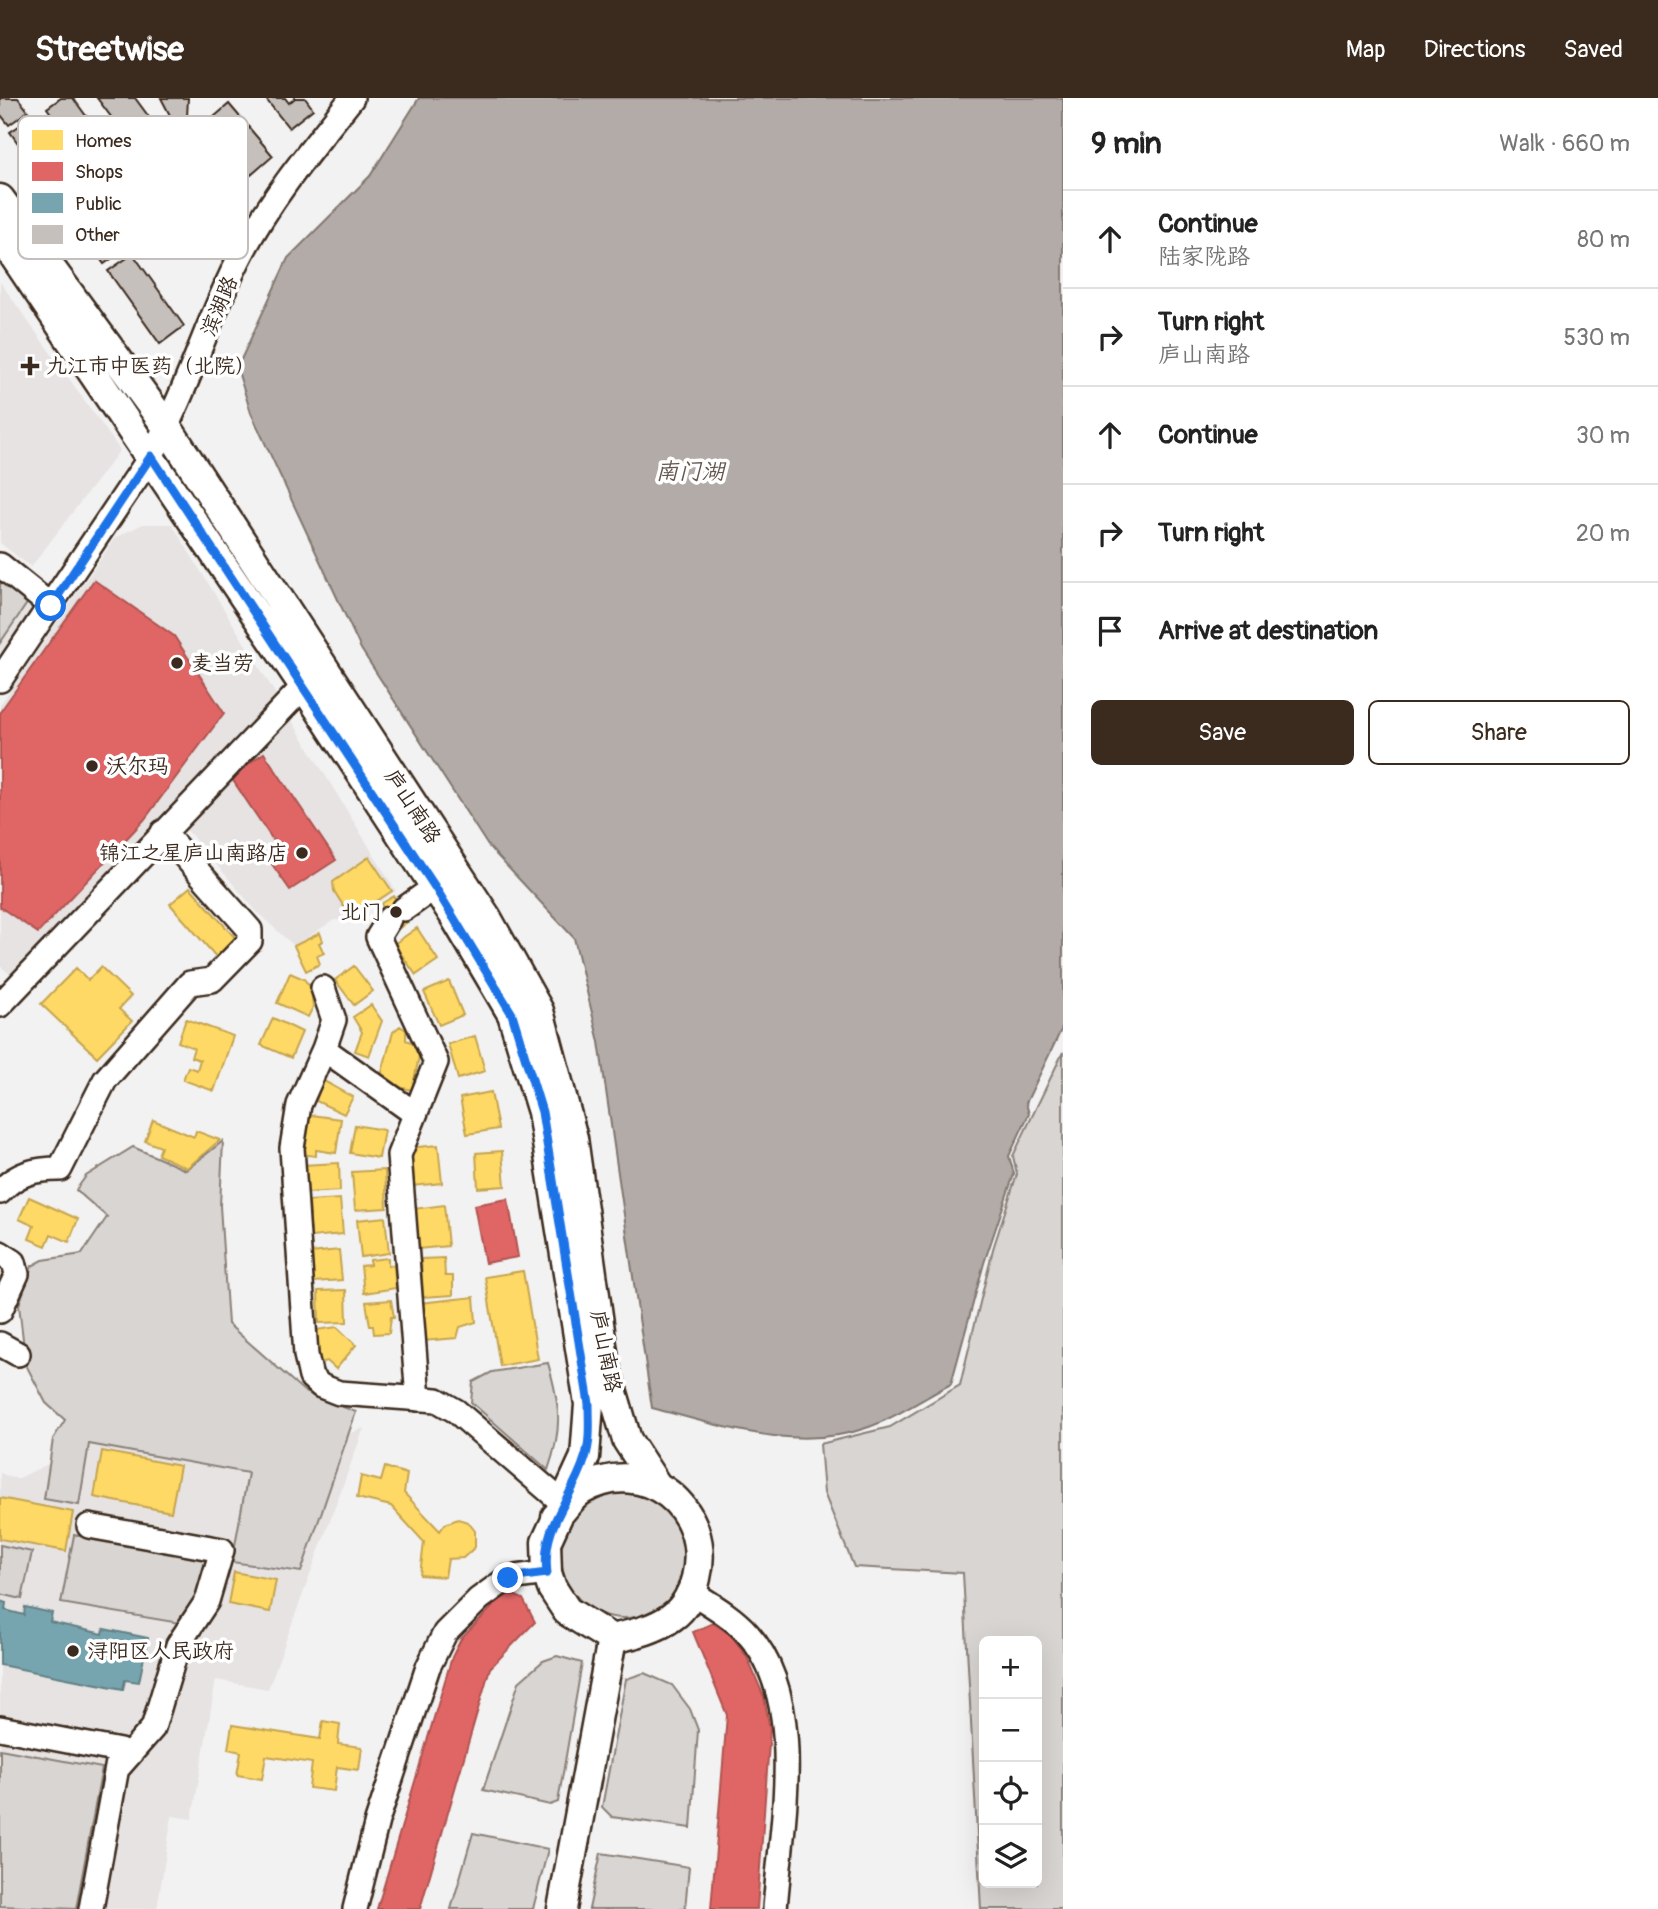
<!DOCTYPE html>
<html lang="en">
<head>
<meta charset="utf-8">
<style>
  :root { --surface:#fff; --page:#f2f2f2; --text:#222; --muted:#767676; --line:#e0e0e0; --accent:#3b2a1e }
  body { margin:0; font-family:Pangolin,"LXGW WenKai TC",sans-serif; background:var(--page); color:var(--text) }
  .controls { position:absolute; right:21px; bottom:21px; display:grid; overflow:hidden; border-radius:10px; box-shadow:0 7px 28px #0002 }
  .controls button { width:63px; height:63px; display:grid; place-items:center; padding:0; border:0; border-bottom:2px solid var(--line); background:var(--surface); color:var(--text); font:35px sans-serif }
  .stop { position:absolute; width:21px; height:21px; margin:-16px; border:5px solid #1a73e8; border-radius:50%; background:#fff }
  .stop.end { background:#1a73e8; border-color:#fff; box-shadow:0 2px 7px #0008 }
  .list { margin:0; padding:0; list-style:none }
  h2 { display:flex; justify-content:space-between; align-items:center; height:91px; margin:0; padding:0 28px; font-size:30px }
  h2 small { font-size:23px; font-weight:400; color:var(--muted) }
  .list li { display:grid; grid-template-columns:46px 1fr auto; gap:21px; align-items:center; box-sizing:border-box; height:98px; padding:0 28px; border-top:2px solid var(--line) }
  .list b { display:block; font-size:26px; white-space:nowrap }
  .list p { margin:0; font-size:23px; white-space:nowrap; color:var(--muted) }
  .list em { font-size:23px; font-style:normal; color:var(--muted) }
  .actions { display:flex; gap:14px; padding:21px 28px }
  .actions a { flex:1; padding:16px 0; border:2px solid var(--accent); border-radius:10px; text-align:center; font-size:24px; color:var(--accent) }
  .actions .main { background:var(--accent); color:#fff }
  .icon { flex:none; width:38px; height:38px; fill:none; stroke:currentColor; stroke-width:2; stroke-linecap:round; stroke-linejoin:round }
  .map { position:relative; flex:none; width:1063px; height:1811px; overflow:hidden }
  header { display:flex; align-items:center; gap:42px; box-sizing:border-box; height:98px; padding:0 35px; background:var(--accent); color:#fff }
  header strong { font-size:33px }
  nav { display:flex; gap:38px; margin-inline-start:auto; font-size:24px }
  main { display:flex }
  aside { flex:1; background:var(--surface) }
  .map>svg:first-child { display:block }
  .built { fill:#e6e3e2 }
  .green { fill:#d8d5d2; stroke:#8a8078; stroke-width:2; fill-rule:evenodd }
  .water { fill:#b2aba7; stroke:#827770; stroke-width:2 }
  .homes { fill:#ffd966; stroke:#c4a450; stroke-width:2 }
  .shops { fill:#e06666; stroke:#ae5450; stroke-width:2 }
  .public { fill:#76a5af; stroke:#648084; stroke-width:2 }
  .building { fill:#c6c0bd; stroke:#3b2a1e; stroke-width:2 }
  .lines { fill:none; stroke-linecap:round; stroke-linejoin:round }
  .minor-casing { stroke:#3b2a1e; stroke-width:28 }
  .major-casing { stroke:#3b2a1e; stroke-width:33 }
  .minor { stroke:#fff; stroke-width:23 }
  .major { stroke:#fff; stroke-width:28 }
  .route { stroke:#1a73e8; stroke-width:9 }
  .poi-dot { fill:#3b2a1e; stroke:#fff; stroke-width:2.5 }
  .labels { text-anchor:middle; stroke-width:7; stroke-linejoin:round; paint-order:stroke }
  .street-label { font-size:21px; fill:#3b2a1e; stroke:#fff }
  .poi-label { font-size:21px; fill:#3b2a1e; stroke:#fff; text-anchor:start }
  .water-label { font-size:23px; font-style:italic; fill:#65574e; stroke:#fff }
  .key { fill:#fff; stroke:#c4bfbc; stroke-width:2 }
  .key-label { font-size:19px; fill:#3b2a1e }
</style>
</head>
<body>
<header>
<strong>Streetwise</strong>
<nav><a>Map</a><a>Directions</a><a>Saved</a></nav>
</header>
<main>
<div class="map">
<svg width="1063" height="1811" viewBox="0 0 1063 1811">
  <rect width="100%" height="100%" fill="#f3f2f2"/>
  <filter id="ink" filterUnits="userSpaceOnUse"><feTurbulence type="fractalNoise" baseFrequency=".0143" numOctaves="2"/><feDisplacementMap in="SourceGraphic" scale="14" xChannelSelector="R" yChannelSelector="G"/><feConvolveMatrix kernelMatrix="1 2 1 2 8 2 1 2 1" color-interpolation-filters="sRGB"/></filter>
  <g filter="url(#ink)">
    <path class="built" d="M0 184 120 352 31 469 0 445Z
      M143 426H172L396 793 349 823 334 822 294 848 258 815 168 710 10 876 0 868V607L115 440Z
      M0 479 37 506 0 560Z
      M364 1330 268 1591 216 1582 192 1721 172 1718 157 1811H0V1375L17 1381 89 1346 249 1375Z"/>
    <path class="green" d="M0 483 28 504 0 545Z
      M1063 954V1811H981L963 1475 854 1469 824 1395 820 1346 890 1329 960 1287 993 1151 1017 1076 1013 1058ZM984 1543H1037V1785H984Z
      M223 1043 220 1108 228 1226 305 1294 356 1314 301 1474 232 1464 248 1375 89 1346 79 1407 44 1401 53 1341 65 1322 46 1305 26 1267 19 1207 32 1168 43 1162 82 1156 107 1119 76 1092 86 1078 133 1049 186 1072Z
      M548 1265C560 1307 563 1330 548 1372L471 1304 473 1284 492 1274Z
      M561 1457a63 63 0 1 1 126 0a63 63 0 1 1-126 0Z
      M74 1437 213 1462 185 1526 61 1505Z
      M0 1447 32 1454 22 1501 0 1496Z
      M557 1558 582 1565 558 1704 550 1707 483 1692 519 1584 543 1563Z
      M644 1575 672 1587 690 1611 698 1632 691 1730 612 1719 602 1709 626 1581Z
      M0 1651 102 1670 76 1811 0 1808Z
      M473 1735 548 1751 533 1811H451Z
      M601 1755 689 1769 685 1811H589Z"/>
    <path class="water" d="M419 0H1063V928L1026 1005 1029 1016 1009 1058 1014 1076 984 1165 951 1286C924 1300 897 1319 869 1329 798 1355 722 1328 652 1310L599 944 574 840 488 748 361 551 251 315 237 270 288 160 370 78Z"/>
    <path class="homes" d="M369 759 392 793 351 820 334 793 333 784Z
      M190 789 238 843 218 861 170 806Z
      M394 798 410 822 398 831 381 806Z
      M417 830 438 862 416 877 394 846Z
      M320 835 323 843 319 845 324 855 317 858 320 866 306 873 294 848Z
      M354 868 373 893 354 907 335 882Z
      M101 869 131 898 119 911 132 923 97 959 41 906 76 870 88 882Z
      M290 875 304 881 311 890 313 909 308 919 277 905Z
      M449 883 463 917 439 927 424 894Z
      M371 907 382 923 369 958 355 953 362 934 353 919Z
      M273 920 302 934 291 960 261 947Z
      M186 921 233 938 214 993 183 982 188 969 197 972 200 962 191 959 194 950 178 944Z
      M400 928 406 932V942L416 946 420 954 412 992 379 985 393 934Z
      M475 938 485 973 458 981 448 946Z
      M322 982 353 999 344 1016 316 1003Z
      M491 994 498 1031 467 1036 460 1000Z
      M304 1016 341 1021 336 1055 316 1052V1058L299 1056Z
      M153 1022 194 1039 196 1033 220 1042 187 1070 158 1057 161 1049 145 1043Z
      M355 1027 384 1032 379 1060 350 1055Z
      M438 1047 442 1085 412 1088 408 1050Z
      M502 1053 505 1088 478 1090 476 1055Z
      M339 1065 340 1093 304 1095 302 1067Z
      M385 1072 387 1110 355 1112 352 1074Z
      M29 1099 78 1121 69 1144 51 1136 46 1148 29 1141 34 1128 19 1121Z
      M340 1101 343 1136 311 1139 309 1103Z
      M444 1107 448 1148 418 1151 413 1111Z
      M385 1119 389 1155 361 1159 357 1122Z
      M339 1152 342 1182 314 1184 311 1155Z
      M388 1160V1168L394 1167 396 1190 364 1195 361 1168 370 1167V1162Z
      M444 1160 445 1178H453V1197L423 1199 421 1161Z
      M523 1173 538 1261 500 1268 485 1179Z
      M346 1192 347 1224 319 1225 318 1193Z
      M474 1199 476 1224 460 1229 457 1240 423 1243 420 1205Z
      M391 1202 394 1219H391L389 1235 374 1236 373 1228H370L366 1204Z
      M337 1229 356 1247 336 1271 327 1263 320 1265 316 1259 319 1257 316 1232Z
      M102 1353 180 1368 171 1414 94 1399Z
      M385 1369 407 1376 404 1395 440 1433 445 1426 458 1421 468 1424 475 1433V1449L463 1460 448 1461 445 1479 420 1477 424 1444 391 1408 357 1400 361 1378 381 1383Z
      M0 1400 73 1414 66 1453 0 1441Z
      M234 1474 276 1482 270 1514 228 1506Z
      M323 1623 340 1626 338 1646 362 1649 359 1672 337 1669 334 1693 309 1690 312 1665 266 1658 262 1681 237 1677 241 1654 228 1651 232 1627 320 1641Z"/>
    <path class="shops" d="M94 482 174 538 224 615 144 722 38 835 0 809V614Z
      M264 655 336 762 290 792 267 759 279 751 230 678Z
      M508 1101 518 1159 485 1165 474 1107Z
      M507 1494 523 1501 535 1524 490 1570 420 1811H377L452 1559 461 1541Z
      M713 1525 731 1537 747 1559 764 1599 770 1631 757 1811H711L727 1617 693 1534Z"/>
    <path class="public" d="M0 1503 6 1505 5 1512 24 1517 25 1509 52 1515 50 1524 103 1536 104 1531 148 1540 139 1584 125 1582 123 1591 0 1567Z"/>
    <path class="building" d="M0 0H18L28 13 9 27 0 16Z
      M61 0H73L135 85 113 102 47 10Z
      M97 0H135L163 38 139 56Z
      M161 0H188L187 19 174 25Z
      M265 0H285L289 5 295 0H305L313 11 289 30Z
      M229 6 273 58 251 77 207 25Z
      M31 20 103 121 115 117 122 125 129 148 104 166 10 34Z
      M133 156 184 228 160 246 108 173Z"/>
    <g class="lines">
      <g class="minor-casing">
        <path id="minor" d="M0 467 51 508
          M0 582 151 358C188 292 208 219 243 153 272 98 314 48 352 0
          M404 811 435 789
          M389 821 378 839 436 964 399 1057 418 1301
          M323 890 334 922 324 951
          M0 907 304 588
          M414 1015 324 951 299 1007 292 1050 306 1257 311 1279 321 1288 339 1295 437 1302 456 1313 563 1405
          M0 1094C16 1075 36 1071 60 1071L105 982 190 885 212 882 250 843V832L163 734
          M0 1155 14 1164 17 1176 0 1213
          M0 1246 18 1256
          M89 1428 222 1452 207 1503 178 1547 153 1630 117 1671
          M693 1495C712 1507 733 1519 748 1536 808 1603 781 1728 775 1811
          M0 1630 120 1653 91 1811
          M355 1811 377 1723 428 1569 445 1535 479 1501 508 1480 547 1475"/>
      </g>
      <g class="major-casing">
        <path id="major" d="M0 101 167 329 487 820 539 913 573 1040 605 1268 627 1342 657 1388
          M0 137 304 588 453 816 512 916 542 1014 589 1306 585 1359 546 1444 547 1475 552 1490 567 1513 612 1541C633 1536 654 1532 672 1519 685 1510 693 1494 696 1480 713 1411 645 1355 582 1392 572 1398 564 1411 556 1419
          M562 1811 612 1541"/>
      </g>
      <use href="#minor" class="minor"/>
      <use href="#major" class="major"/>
    </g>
  </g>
  <g class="lines" filter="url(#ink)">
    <path class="route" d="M51 508 151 358 435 789 512 916 542 1014 589 1306C589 1323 591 1343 585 1360 572 1403 541 1426 547 1475L508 1480"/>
  </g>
  <g class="poi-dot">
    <path d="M26.5 257.5h7v7h7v7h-7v7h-7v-7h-7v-7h7z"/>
    <circle cx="177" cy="565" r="7"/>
    <circle cx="92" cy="668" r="7"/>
    <circle cx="302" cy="755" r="7"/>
    <circle cx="396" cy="814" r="7"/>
    <circle cx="73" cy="1553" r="7"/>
  </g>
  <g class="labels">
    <g class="street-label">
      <text transform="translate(219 208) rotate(-67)" y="7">滨湖路</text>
      <text transform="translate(413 708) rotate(57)" y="7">庐山南路</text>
      <text transform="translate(606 1253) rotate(79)" y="7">庐山南路</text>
    </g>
    <g class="poi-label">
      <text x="46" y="275">九江市中医药（北院）</text>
      <text x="191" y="572">麦当劳</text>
      <text x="106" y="675">沃尔玛</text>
      <text x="288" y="762" text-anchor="end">锦江之星庐山南路店</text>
      <text x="382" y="821" text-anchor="end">北门</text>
      <text x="87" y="1560">浔阳区人民政府</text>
    </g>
    <g class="water-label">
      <text x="690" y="381">南门湖</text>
    </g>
  </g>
  <rect x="18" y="18" width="230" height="143" rx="10" class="key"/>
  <rect x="32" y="32" width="31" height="20" fill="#ffd966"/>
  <rect x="32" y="64" width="31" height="19" fill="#e06666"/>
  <rect x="32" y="95" width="31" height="20" fill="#76a5af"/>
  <rect x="32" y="127" width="31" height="19" fill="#c6c0bd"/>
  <g class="key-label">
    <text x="75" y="49">Homes</text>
    <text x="75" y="80">Shops</text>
    <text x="75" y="112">Public</text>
    <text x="75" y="143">Other</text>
  </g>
</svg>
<div class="controls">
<button>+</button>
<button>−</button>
<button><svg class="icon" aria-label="locate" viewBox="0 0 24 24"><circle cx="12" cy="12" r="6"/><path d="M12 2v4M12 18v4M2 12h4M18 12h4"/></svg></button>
<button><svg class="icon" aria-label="layers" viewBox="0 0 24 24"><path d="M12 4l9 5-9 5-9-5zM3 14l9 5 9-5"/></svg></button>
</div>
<div class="stop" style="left:51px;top:508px"></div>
<div class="stop end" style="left:508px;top:1480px"></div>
</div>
<aside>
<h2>9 min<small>Walk · 660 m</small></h2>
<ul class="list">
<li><svg class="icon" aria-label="ahead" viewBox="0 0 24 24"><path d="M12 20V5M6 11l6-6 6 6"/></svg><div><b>Continue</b><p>陆家陇路</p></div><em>80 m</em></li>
<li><svg class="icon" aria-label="right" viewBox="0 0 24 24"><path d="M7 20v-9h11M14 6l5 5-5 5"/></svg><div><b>Turn right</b><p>庐山南路</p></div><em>530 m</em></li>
<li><svg class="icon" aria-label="ahead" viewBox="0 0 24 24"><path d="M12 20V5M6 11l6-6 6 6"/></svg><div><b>Continue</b></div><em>30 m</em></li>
<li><svg class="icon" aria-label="right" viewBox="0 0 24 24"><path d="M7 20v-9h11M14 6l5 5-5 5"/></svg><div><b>Turn right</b></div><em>20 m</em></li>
<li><svg class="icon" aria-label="arrive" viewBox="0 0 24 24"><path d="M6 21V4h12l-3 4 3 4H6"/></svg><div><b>Arrive at destination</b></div></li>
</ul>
<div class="actions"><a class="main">Save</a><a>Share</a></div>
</aside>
</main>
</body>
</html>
